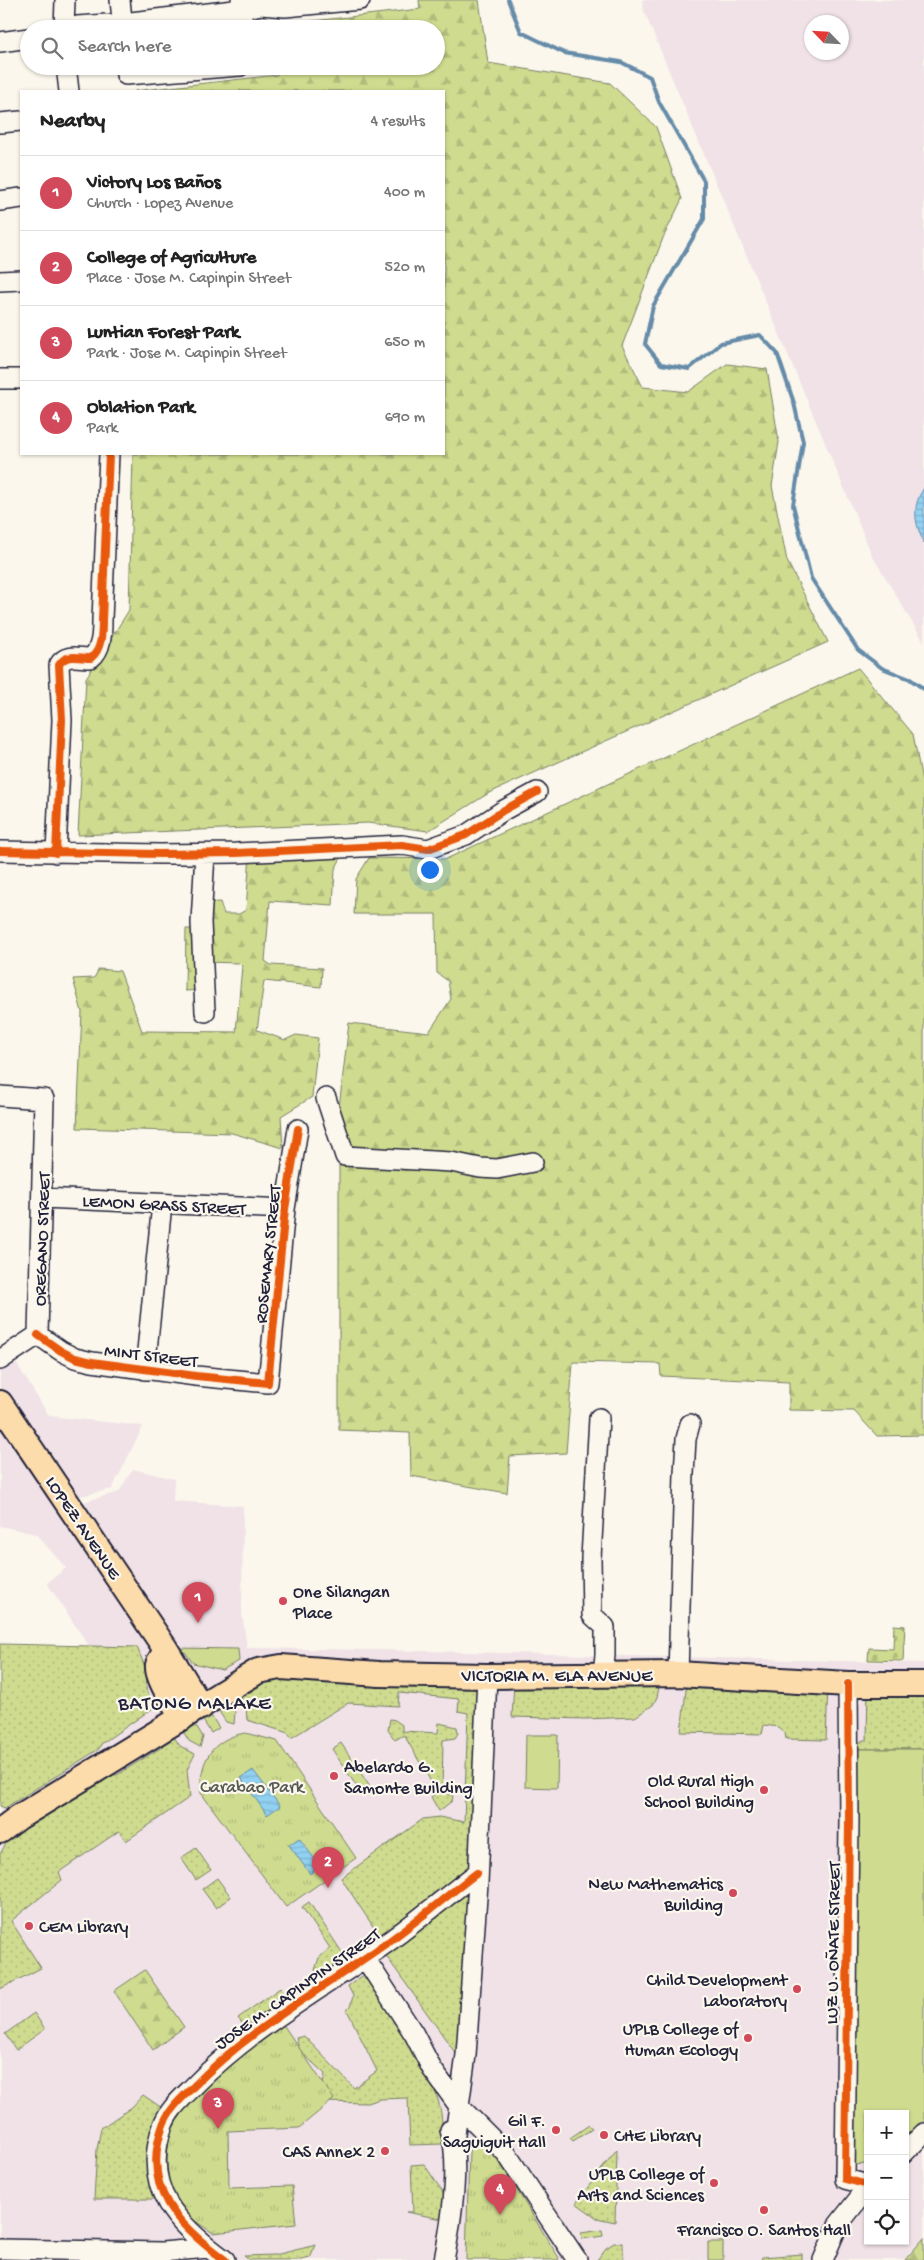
<!DOCTYPE html>
<html lang="en">
<head>
<meta charset="utf-8">
<style>
  :root { --surface:#fff; --page:#f6f6f6; --text:#222; --muted:#767676; --line:#e0e0e0; --accent:#d1495b }
  body { margin:0; font-family:"Gochi Hand",sans-serif; background:var(--page); color:var(--text) }
  .controls { position:absolute; right:15px; bottom:15px; display:grid; overflow:hidden; border-radius:0px; box-shadow:0 1px 4px #0004 }
  .controls button { width:45px; height:45px; display:grid; place-items:center; padding:0; border:0; border-bottom:1px solid var(--line); background:var(--surface); color:var(--text); font:25px sans-serif }
  .compass { position:absolute; left:804px; top:15px; width:45px; height:45px; border-radius:50%; background:var(--surface); box-shadow:0 1px 4px #0004; rotate:295deg }
  .you { position:absolute; left:429px; top:869px; width:18px; height:18px; margin:-12px; border:4px solid #fff; border-radius:50%; background:#1a73e8; box-shadow:0 0 0 8px #1a73e833 }
  .badge { display:grid; place-items:center; width:32px; height:32px; border-radius:50%; background:var(--accent); color:#fff; font-size:16px; font-weight:700 }
  .pin { position:absolute; translate:-50% -41px; filter:drop-shadow(0 1px 2px #0008) }
  .pin::after { content:''; position:absolute; top:26px; width:18px; height:15px; background:inherit; clip-path:polygon(0 0,100% 0,50% 100%) }
  .list { margin:0; padding:0; list-style:none }
  h2 { display:flex; justify-content:space-between; align-items:center; height:65px; margin:0; padding:0 20px; font-size:21px }
  h2 small { font-size:16px; font-weight:400; color:var(--muted) }
  .list li { display:grid; grid-template-columns:32px 1fr auto; gap:15px; align-items:center; box-sizing:border-box; height:75px; padding:0 20px; border-top:1px solid var(--line) }
  .list b { display:block; font-size:19px; white-space:nowrap }
  .list p { margin:0; font-size:16px; white-space:nowrap; color:var(--muted) }
  .list em { font-size:16px; font-style:normal; color:var(--muted) }
  .icon { flex:none; width:28px; height:28px; fill:none; stroke:currentColor; stroke-width:2; stroke-linecap:round; stroke-linejoin:round }
  .map { position:relative; flex:none; width:924px; height:2260px; overflow:hidden }
  .search { position:absolute; background:var(--surface); box-shadow:0 1px 4px #0004; left:20px; top:20px; width:425px; height:55px; display:flex; align-items:center; gap:12px; box-sizing:border-box; padding:0 18px; border-radius:28px; color:var(--muted); font-size:19px }
  .panel { position:absolute; background:var(--surface); box-shadow:0 1px 4px #0004; left:20px; top:90px; width:425px; height:365px; border-radius:0px }
  .map>svg:first-child { display:block }
  .built { fill:#f0e2e7; fill-rule:evenodd }
  .grass { fill:url(#grass-dots); stroke:#787f65 }
  .forest { fill:url(#forest-firs); stroke:#787f65 }
  .cemetery { fill:url(#cemetery-stones); stroke:#787f65 }
  .park { fill:url(#park-tufts); stroke:#787f65 }
  .garden { fill:#cfdc8f; stroke:#787f65 }
  .water { fill:url(#water-rules); stroke:#658ba9 }
  .lines { fill:none; stroke-linecap:round; stroke-linejoin:round }
  .stream { stroke:#658ba9; stroke-width:4 }
  .minor-casing { stroke:#22223b; stroke-width:22 }
  .major-casing { stroke:#22223b; stroke-width:28 }
  .minor { stroke:#fbf7ec; stroke-width:19 }
  .major { stroke:#fddcac; stroke-width:24 }
  .cycleway-casing { stroke:#fbf7ec; stroke-width:11 }
  .cycleway { stroke:#e8590c; stroke-width:8 }
  .poi-dot { fill:#d1495b; stroke:#fbf7ec; stroke-width:2 }
  .labels { text-anchor:middle; stroke-width:4.5; stroke-linejoin:round; paint-order:stroke }
  .street-label { font-size:18px; fill:#22223b; stroke:#fbf7ec }
  .poi-label { font-size:18px; fill:#22223b; stroke:#fbf7ec; text-anchor:end }
  .park-label { font-size:18px; fill:#565a54; stroke:#fbf7ec }
  .quarter-label { font-size:20px; letter-spacing:1px; fill:#22223b; stroke:#fbf7ec }
</style>
</head>
<body>
<div class="map">
<svg width="924" height="2260" viewBox="0 0 924 2260">
  <defs>
    <pattern id="grass-dots" width="8" height="8" patternUnits="userSpaceOnUse" patternTransform="scale(1.25)"><rect width="8" height="8" fill="#cfdc8f"/><path d="M2 2h.1M6 6h.1" fill="none" stroke="#b1bc7c" stroke-width="1.8" stroke-linecap="round"/></pattern>
    <pattern id="forest-firs" width="22" height="20" patternUnits="userSpaceOnUse" patternTransform="scale(1.25)"><rect width="22" height="20" fill="#cfdc8f"/><path d="M5 1l3.5 6h-7zM16 11l3.5 6h-7z" fill="#b1bc7c"/></pattern>
    <pattern id="cemetery-stones" width="16" height="16" patternUnits="userSpaceOnUse" patternTransform="scale(1.25)"><rect width="16" height="16" fill="#cfdc8f"/><path d="M2 7V4a2 2 0 0 1 4 0v3zM10 15v-3a2 2 0 0 1 4 0v3z" fill="#b1bc7c"/></pattern>
    <pattern id="park-tufts" width="24" height="20" patternUnits="userSpaceOnUse" patternTransform="scale(1.25)"><rect width="24" height="20" fill="#cfdc8f"/><path d="M3 7l-1-3M5 7V3M7 7l1-3M15 17l-1-3M17 17v-4M19 17l1-3" fill="none" stroke="#b1bc7c"/></pattern>
    <pattern id="water-rules" width="6" height="5" patternUnits="userSpaceOnUse" patternTransform="scale(1.25)"><rect width="6" height="5" fill="#91d1f2"/><path d="M0 2.5h6" fill="none" stroke="#7db3d0"/></pattern>
  </defs>
  <rect width="100%" height="100%" fill="#fbf7ec"/>
  <filter id="ink" filterUnits="userSpaceOnUse"><feTurbulence type="fractalNoise" baseFrequency=".02" numOctaves="2"/><feDisplacementMap in="SourceGraphic" scale="10" xChannelSelector="R" yChannelSelector="G"/><feConvolveMatrix kernelMatrix="1 2 1 2 8 2 1 2 1" color-interpolation-filters="sRGB"/></filter>
  <g filter="url(#ink)">
    <path class="built" d="M642 0H924V642L872 555 644 11ZM812 22H842V52H812Z
      M13 1358 49 1416 143 1426 112 1489 76 1497 80 1503 119 1492 133 1469 174 1479 173 1501 243 1506 242 1614 247 1648 378 1650 924 1663V2260H0V1644L89 1646 47 1583 66 1568 36 1534 0 1526V1368ZM868 2114H905V2241H868Z"/>
    <path class="grass" d="M0 1644 137 1647 147 1672 146 1690 156 1706 101 1744 99 1749 5 1808 0 1806Z
      M265 1679H483L464 2065 384 1953 382 1940 341 1878 423 1819 439 1817 464 1822 468 1713 458 1711 459 1699 399 1693 398 1706 348 1703 291 1738 288 1733 247 1720 246 1707 238 1695Z
      M687 1682 828 1684 826 1740 786 1739 785 1733 778 1727 764 1725 762 1734 681 1732Z
      M514 1683H660L657 1697 653 1705 635 1717 586 1719 512 1717Z
      M868 1685 924 1688V1749H850L863 1740H867Z
      M390 1719 395 1720 402 1725V1731L438 1733 439 1723 457 1727 458 1733 455 1738 443 1740 442 1791 453 1796 452 1801 439 1811 431 1797 437 1792 404 1735 395 1740 388 1730Z
      M172 1734 180 1746 195 1754 187 1770 190 1797 126 1841 119 1831 59 1872 62 1880 11 1921 41 1968 0 1989V1854L9 1838 18 1830 107 1774 117 1775 162 1747 166 1738Z
      M196 1848 211 1870 196 1880 181 1858Z
      M217 1878 231 1897 216 1908 202 1889Z
      M309 1902 349 1963 248 2031 238 2018 280 1988 290 1999 321 1979 315 1970 319 1958 330 1948 302 1907Z
      M365 1974C390 2012 422 2051 436 2094 442 2110 443 2127 443 2144L410 2145 408 2098 380 2099 368 2103 319 2102 325 2074 300 2051 296 2038 304 2036 354 2088 377 2071 347 2010 350 2007 353 1996 348 1986Z
      M34 2013 45 2029 16 2050 5 2034Z
      M143 2095 162 2108 149 2178 155 2199H94L97 2149 101 2128 132 2107Z
      M617 2149 615 2222 597 2218 576 2203Z
      M424 2164 444 2194 442 2219 406 2212H413L411 2165Z
      M614 2243H623V2260H597L606 2248Z
      M316 2245 310 2258 302 2260H249L244 2256 275 2255Z"/>
    <path class="forest" d="M419 0H479L488 63 610 83 656 127 682 199 663 238 622 346 643 387 688 392 727 364 767 369 779 442 772 486 787 561 828 642 489 793 428 831 368 823 78 835 86 678 129 610 133 454H444V91H135L277 75V66H436V29H277V25L420 9Z
      M858 668 913 734 924 791V1435L877 1436 854 1411 789 1410V1382L661 1376 660 1364 573 1362 566 1453 510 1456 507 1493 411 1476 410 1433 339 1430V1108L349 1023 429 1032 451 999 448 981 437 973 436 914H354L356 879 369 858 446 859Z
      M345 851 335 869 333 905 270 901 265 961 271 965 322 968 321 987 264 981 257 1030 285 1040 296 1035 318 1038 312 1097 281 1116 283 1148 232 1133 77 1128 82 1012 73 979 94 978 99 969 120 971 142 1031 236 1032 242 966 239 963 205 962 202 990 185 991 186 929H201L203 903 220 902 224 914H239L246 910 250 854Z
      M145 1970 184 2027 153 2050 114 1991Z
      M924 2238V2260H905Z"/>
    <path class="cemetery" d="M894 1625 905 1626 903 1661 868 1660 869 1648 893 1649Z"/>
    <path class="park" d="M245 1733 277 1741 356 1858 286 1907 201 1793C199 1761 212 1739 245 1733Z
      M282 2023 334 2099 299 2128 228 2131 229 2188 292 2186 296 2224 213 2233C203 2226 187 2217 179 2207 171 2195 167 2178 167 2163 167 2149 169 2135 175 2122 192 2089 252 2047 282 2023Z
      M481 2140 489 2145 559 2258 558 2260H466L469 2151 471 2143Z
      M802 2254V2260H761L762 2257Z"/>
    <path class="garden" d="M174 1648 238 1649 239 1661 222 1670 193 1663 185 1652 179 1655Z
      M228 1700 235 1712 234 1724 226 1722 220 1713 221 1704Z
      M210 1714 219 1728 211 1733 202 1719Z
      M187 1726 197 1727 203 1737 200 1747 189 1741 182 1730Z
      M526 1735H558L557 1788 525 1787Z
      M341 1743 372 1790 363 1796 332 1749Z
      M850 1749H924V2125L905 2143V2114H868V2164L848 2165Z
      M589 2125 592 2129 573 2141 570 2138Z
      M602 2230 603 2236 582 2239 581 2233Z
      M708 2242H723V2260H708Z"/>
    <path class="water" d="M924 488V543C915 524 911 507 924 488Z
      M253 1770 280 1806 267 1815 241 1778Z
      M299 1838 320 1866 310 1874 289 1845Z"/>
    <g class="lines">
      <path class="stream" d="M508 0 521 32 564 53 621 62 650 77 659 102 704 181V219L653 306 645 344 661 364 689 369 721 343 760 335 777 353 794 403 803 442 793 505 811 578 858 650 882 668 910 679 924 689"/>
      <g class="minor-casing">
        <path id="minor" d="M120 0 123 29
          M241 0 243 29
          M77 26 122 23 243 9 261 5 285 7 360 0
          M64 29 65 0
          M0 42 29 38
          M66 66 69 91
          M125 66 126 75 240 66
          M0 123 21 121
          M0 201 21 198
          M0 281 21 280
          M0 379H21
          M0 851 160 854 236 853 402 845 428 849 466 835 504 810 537 792
          M56 853 62 720 59 665C66 653 78 658 91 658 102 649 102 633 102 620L109 454
          M205 1012 201 922 205 854
          M0 1096 44 1099 38 1335
          M326 1098 345 1156 451 1162 480 1168 497 1169 533 1162
          M43 1198 285 1209
          M38 1335 61 1351 75 1358 92 1362 196 1376 268 1383 285 1209 298 1129
          M0 1360 38 1335
          M145 1370 162 1204
          M599 1418 591 1558 592 1615 605 1627V1655L603 1675
          M678 1674 684 1474 686 1439 690 1424
          M848 1684 849 1820 845 2179 868 2185
          M365 1958 414 2034 432 2069 458 2105 506 2153 577 2260
          M454 2142 466 2055 478 1883 487 1676
          M905 2152 924 2133
          M0 2249 162 2252 209 2248
          M225 2260C178 2226 140 2188 163 2125 169 2109 182 2098 193 2087 248 2030 317 1992 381 1947 414 1924 445 1897 477 1873
          M444 2260C451 2224 461 2164 450 2130
          M823 2260 838 2225 868 2187"/>
      </g>
      <g class="major-casing">
        <path id="major" d="M0 1403 165 1648 201 1707
          M167 1652C163 1656 159 1660 158 1665 156 1678 176 1706 182 1718
          M0 1831 19 1817 258 1671 281 1667 379 1674 487 1676 678 1674 848 1684H924"/>
      </g>
      <use href="#minor" class="minor"/>
      <use href="#major" class="major"/>
      <g class="cycleway-casing">
        <path id="cycleway" d="M0 851 160 854 236 853 402 845 428 849 466 835 504 810 537 792
          M56 853 62 720 59 665C66 653 78 658 91 658 102 649 102 633 102 620L109 454
          M38 1335 61 1351 75 1358 92 1362 196 1376 268 1383 285 1209 298 1129
          M848 1684 849 1820 845 2179 868 2185
          M225 2260C178 2226 140 2188 163 2125 169 2109 182 2098 193 2087 248 2030 317 1992 381 1947 414 1924 445 1897 477 1873"/>
      </g>
      <use href="#cycleway" class="cycleway"/>
    </g>
  </g>
  <g class="poi-dot">
    <circle cx="283" cy="1601" r="5"/>
    <circle cx="334" cy="1776" r="5"/>
    <circle cx="764" cy="1790" r="5"/>
    <circle cx="733" cy="1893" r="5"/>
    <circle cx="29" cy="1926" r="5"/>
    <circle cx="797" cy="1989" r="5"/>
    <circle cx="748" cy="2038" r="5"/>
    <circle cx="556" cy="2130" r="5"/>
    <circle cx="604" cy="2135" r="5"/>
    <circle cx="385" cy="2151" r="5"/>
    <circle cx="714" cy="2183" r="5"/>
    <circle cx="764" cy="2210" r="5"/>
  </g>
  <g class="labels">
    <g class="street-label">
      <text transform="translate(164 1204) rotate(3)" y="6">LEMON GRASS STREET</text>
      <text transform="translate(41 1239) rotate(-88)" y="6">OREGANO STREET</text>
      <text transform="translate(267 1254) rotate(-84)" y="6">ROSEMARY STREET</text>
      <text transform="translate(151 1355) rotate(7)" y="6">MINT STREET</text>
      <text transform="translate(84 1527) rotate(56)" y="6">LOPEZ AVENUE</text>
      <text x="557" y="1681">VICTORIA M. ELA AVENUE</text>
      <text transform="translate(832 1943) rotate(-89)" y="6">LUZ U. OÑATE STREET</text>
      <text transform="translate(297 1988) rotate(-35)" y="6">JOSE M. CAPINPIN STREET</text>
    </g>
    <g class="poi-label">
      <text x="293" y="1597" text-anchor="start">One Silangan<tspan x="293" dy="21">Place</tspan></text>
      <text x="344" y="1772" text-anchor="start">Abelardo G.<tspan x="344" dy="21">Samonte Building</tspan></text>
      <text x="754" y="1786">Old Rural High<tspan x="754" dy="21">School Building</tspan></text>
      <text x="723" y="1889">New Mathematics<tspan x="723" dy="21">Building</tspan></text>
      <text x="39" y="1932" text-anchor="start">CEM Library</text>
      <text x="787" y="1985">Child Development<tspan x="787" dy="21">Laboratory</tspan></text>
      <text x="738" y="2034">UPLB College of<tspan x="738" dy="21">Human Ecology</tspan></text>
      <text x="546" y="2126">Gil F.<tspan x="546" dy="21">Saguiguit Hall</tspan></text>
      <text x="614" y="2141" text-anchor="start">CHE Library</text>
      <text x="375" y="2157">CAS Annex 2</text>
      <text x="704" y="2179">UPLB College of<tspan x="704" dy="21">Arts and Sciences</tspan></text>
      <text x="764" y="2235" text-anchor="middle">Francisco O. Santos Hall</text>
    </g>
    <g class="park-label">
      <text x="252" y="1792">Carabao Park</text>
    </g>
    <g class="quarter-label">
      <text x="195" y="1709">BATONG MALAKE</text>
    </g>
  </g>
</svg>
<div class="controls">
<button>+</button>
<button>−</button>
<button><svg class="icon" aria-label="locate" viewBox="0 0 24 24"><circle cx="12" cy="12" r="6"/><path d="M12 2v4M12 18v4M2 12h4M18 12h4"/></svg></button>
</div>
<svg class="compass" viewBox="-18 -18 36 36"><path d="M0-13l5 13h-10z" fill="#e53935"/><path d="M0 13l5-13h-10z" fill="#767676"/></svg>
<div class="you"></div>
<div class="pin badge" style="left:198px;top:1623px">1</div>
<div class="pin badge" style="left:328px;top:1888px">2</div>
<div class="pin badge" style="left:218px;top:2129px">3</div>
<div class="pin badge" style="left:500px;top:2215px">4</div>
<div class="search"><svg class="icon" aria-label="search" viewBox="0 0 24 24"><circle cx="10" cy="10" r="6"/><path d="M15 15l6 6"/></svg>Search here</div>
<section class="panel">
<h2>Nearby<small>4 results</small></h2>
<ul class="list">
<li><span class="badge">1</span><div><b>Victory Los Baños</b><p>Church · Lopez Avenue</p></div><em>400 m</em></li>
<li><span class="badge">2</span><div><b>College of Agriculture</b><p>Place · Jose M. Capinpin Street</p></div><em>520 m</em></li>
<li><span class="badge">3</span><div><b>Luntian Forest Park</b><p>Park · Jose M. Capinpin Street</p></div><em>650 m</em></li>
<li><span class="badge">4</span><div><b>Oblation Park</b><p>Park</p></div><em>690 m</em></li>
</ul>
</section>
</div>
</body>
</html>
